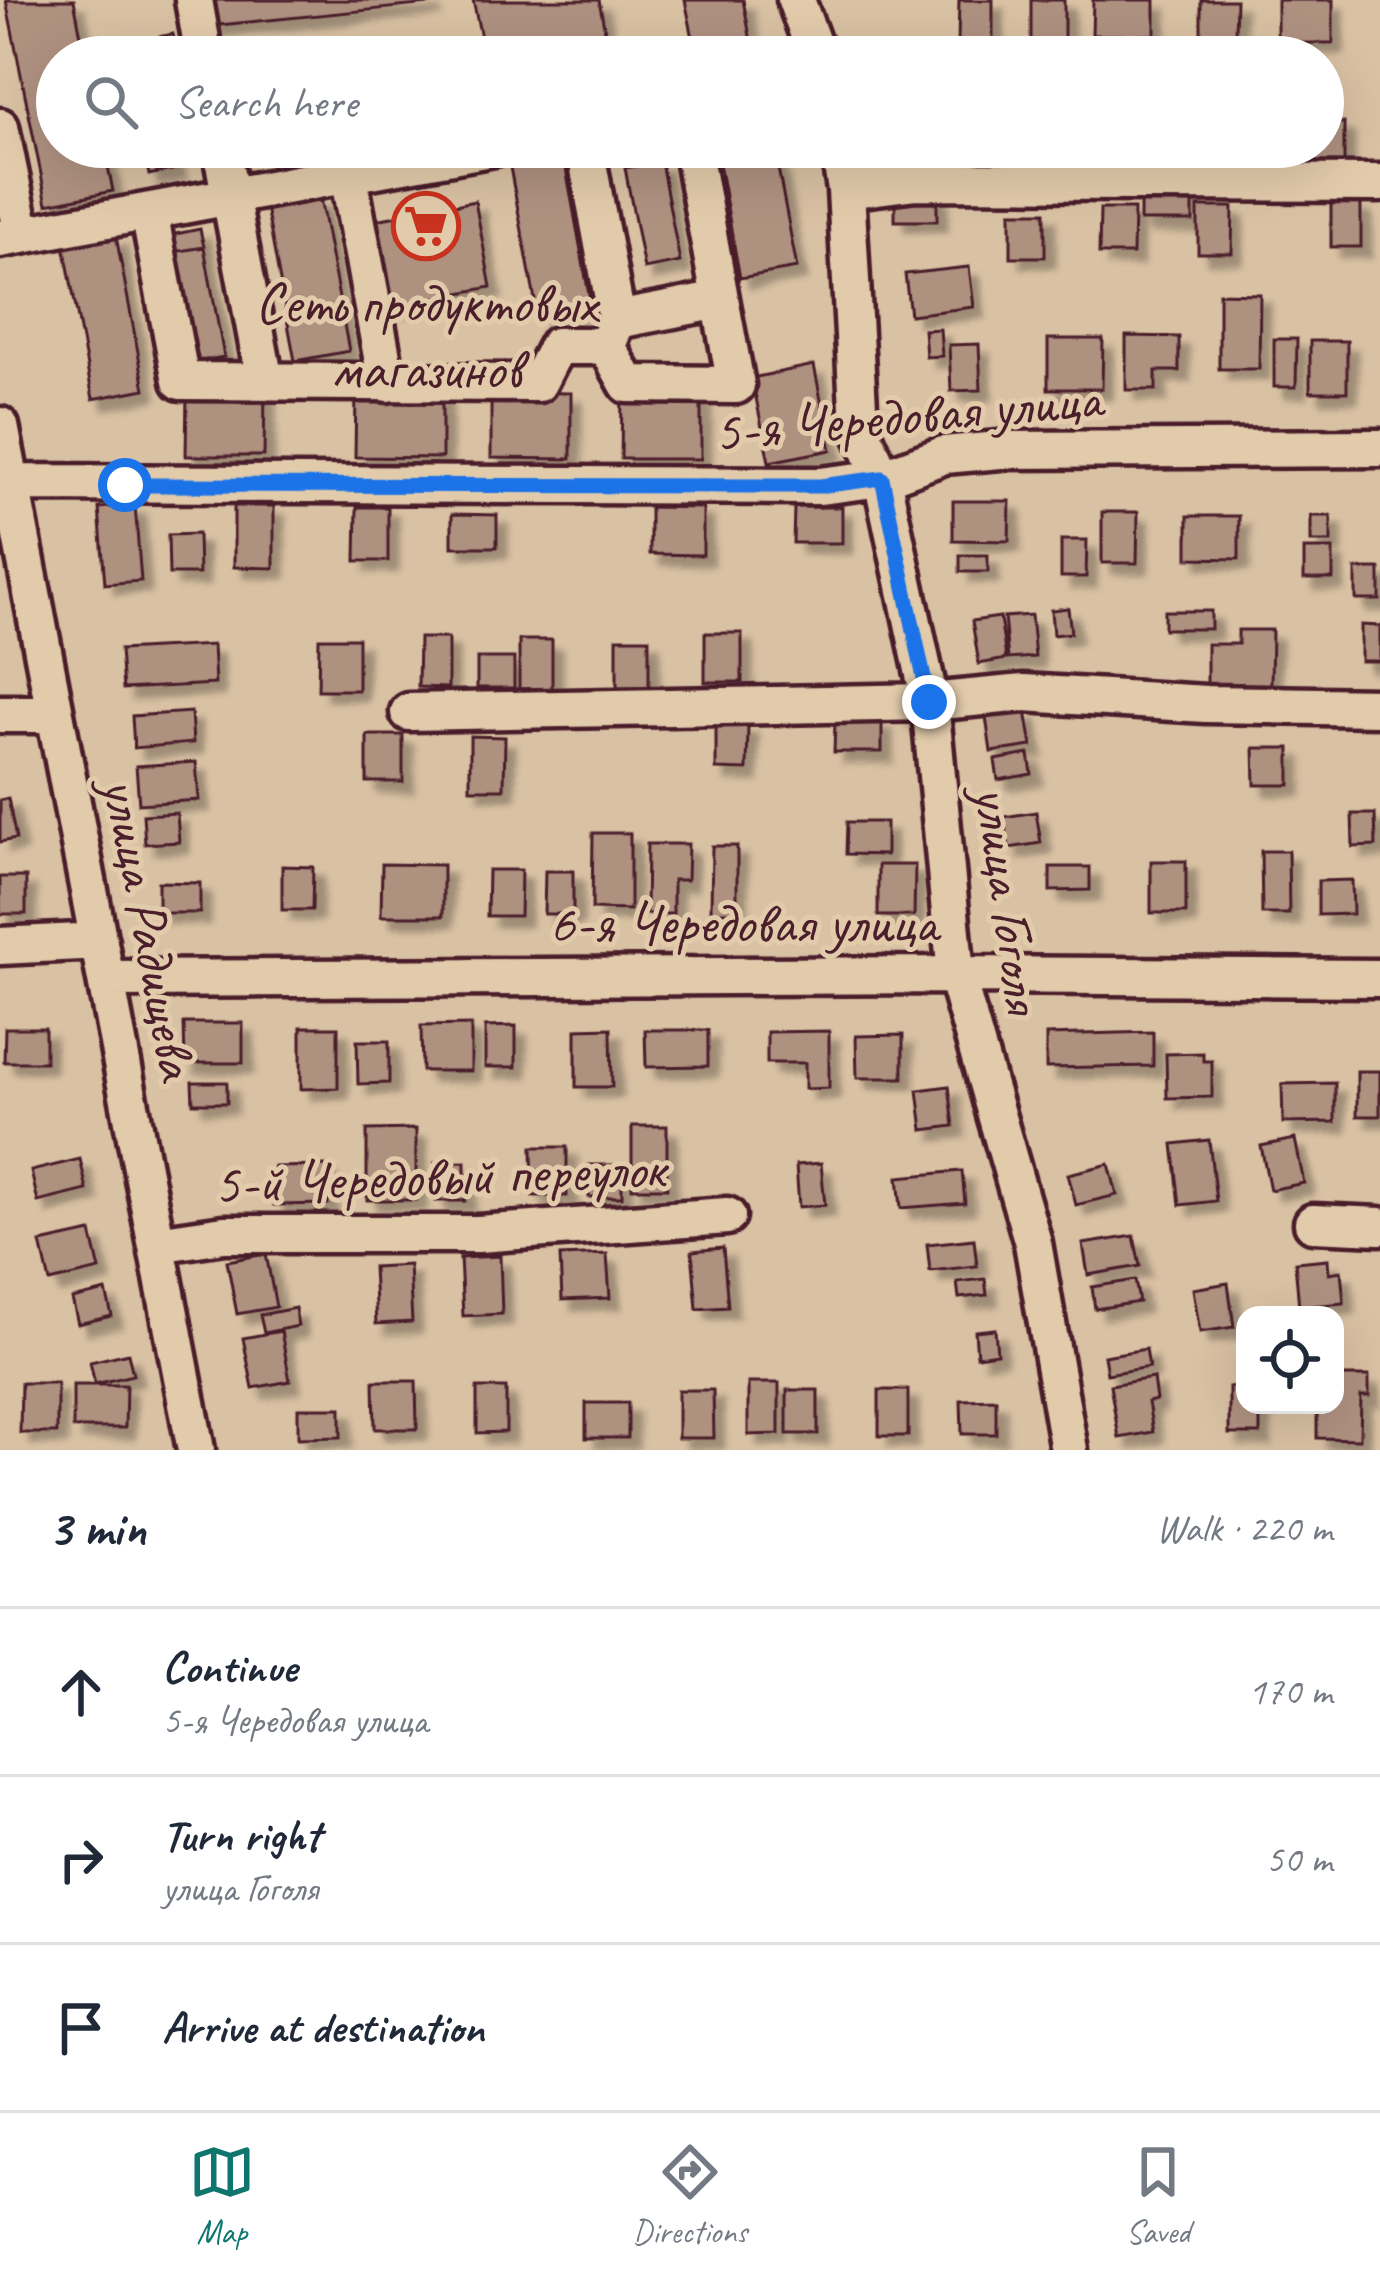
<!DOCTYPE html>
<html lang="en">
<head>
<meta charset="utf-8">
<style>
  :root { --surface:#fff; --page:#f2f2f3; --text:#1f2937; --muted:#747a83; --line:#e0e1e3; --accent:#0f766e }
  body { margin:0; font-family:Caveat,sans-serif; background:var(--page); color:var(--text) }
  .controls { position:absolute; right:36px; bottom:36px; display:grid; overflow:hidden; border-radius:24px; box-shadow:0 12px 48px #0002 }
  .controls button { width:108px; height:108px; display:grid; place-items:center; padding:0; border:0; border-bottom:3px solid var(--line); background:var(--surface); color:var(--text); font:60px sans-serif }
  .stop { position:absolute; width:36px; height:36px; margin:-27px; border:9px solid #1a73e8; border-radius:50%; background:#fff }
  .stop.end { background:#1a73e8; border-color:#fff; box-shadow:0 3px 12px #0008 }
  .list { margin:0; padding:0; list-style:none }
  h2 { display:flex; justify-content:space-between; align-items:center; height:156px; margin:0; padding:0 48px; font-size:51px }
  h2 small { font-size:39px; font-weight:400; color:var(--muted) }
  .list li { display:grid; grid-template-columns:78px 1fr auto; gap:36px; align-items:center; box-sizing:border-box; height:168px; padding:0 48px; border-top:3px solid var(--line) }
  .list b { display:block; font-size:45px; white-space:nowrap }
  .list p { margin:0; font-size:39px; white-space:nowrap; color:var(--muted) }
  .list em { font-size:39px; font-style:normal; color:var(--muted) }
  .icon { flex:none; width:66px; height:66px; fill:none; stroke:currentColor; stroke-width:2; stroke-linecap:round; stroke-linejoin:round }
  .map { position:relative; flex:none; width:1380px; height:1450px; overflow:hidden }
  .search { position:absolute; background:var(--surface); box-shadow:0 12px 48px #0002; left:36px; right:36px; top:36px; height:132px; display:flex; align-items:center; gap:30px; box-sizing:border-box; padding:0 42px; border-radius:66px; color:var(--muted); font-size:45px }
  .sheet { height:660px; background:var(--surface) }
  nav { display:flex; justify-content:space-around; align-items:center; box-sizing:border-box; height:168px; border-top:3px solid var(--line); background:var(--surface); font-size:33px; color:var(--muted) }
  nav a { display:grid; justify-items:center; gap:6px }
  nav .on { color:var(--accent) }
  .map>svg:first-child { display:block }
  .building { fill:#af9180; stroke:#4a1f2b; stroke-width:3; filter:url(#shadow) }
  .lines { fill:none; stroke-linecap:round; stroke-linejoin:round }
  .minor-casing { stroke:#4a1f2b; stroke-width:45 }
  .minor { stroke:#e2cbab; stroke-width:36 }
  .route { stroke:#1a73e8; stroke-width:15 }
  .labels { text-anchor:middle; stroke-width:10; stroke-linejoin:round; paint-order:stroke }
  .poi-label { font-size:57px; fill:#4a1f2b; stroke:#e2cbab }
  .street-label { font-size:57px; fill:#4a1f2b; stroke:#e2cbab }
</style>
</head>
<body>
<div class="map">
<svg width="1380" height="1450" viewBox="0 0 1380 1450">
  <defs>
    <filter id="shadow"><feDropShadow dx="10" dy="10" stdDeviation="3" flood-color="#0004"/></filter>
  </defs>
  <rect width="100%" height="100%" fill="#d9c1a3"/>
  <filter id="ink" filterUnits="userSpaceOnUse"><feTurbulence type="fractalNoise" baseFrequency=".00833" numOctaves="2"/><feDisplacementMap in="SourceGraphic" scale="24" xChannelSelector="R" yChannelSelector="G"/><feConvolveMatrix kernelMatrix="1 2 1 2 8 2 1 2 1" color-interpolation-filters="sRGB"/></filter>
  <g filter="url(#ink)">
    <path class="building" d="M6 0H74L84 52 173 34 178 57H57V147H104L113 191 47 204Z
      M206 0H430V4L209 26Z
      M473 0H599L610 57H485Z
      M685 0H743L754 57H697Z
      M959 0H993V43H958Z
      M1031 0H1064V44L1031 43Z
      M1093 0H1155V35H1092Z
      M1201 0H1236L1235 36 1201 35Z
      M1277 0H1333V43H1277Z
      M1323 123H1344V164H1313V147H1323Z
      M172 147 176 169 149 175 144 150Z
      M268 147H333L335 157 273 169Z
      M716 147H774L797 268 740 278Z
      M1033 147H1067V160H1033Z
      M1168 147H1200L1199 160H1168Z
      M563 152 591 306 538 316 509 162Z
      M661 162 680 262 644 269 625 168Z
      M895 190 937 191V221H895Z
      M1140 190H1193V221H1140Z
      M320 198 349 351 295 361 266 207Z
      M475 201 491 287 392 306 376 220Z
      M1331 203H1361V247H1331Z
      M1198 207H1233L1232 253H1198Z
      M1100 209H1134L1133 254H1099Z
      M1011 212H1045V257H1011Z
      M200 229 204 247 174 252 171 235Z
      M116 236 145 389 93 399 64 245Z
      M204 247 224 357 195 362 174 252Z
      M969 267 974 307 910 315 905 274Z
      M1219 293 1260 294 1259 369H1219Z
      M940 329 942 356 926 357 924 330Z
      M1126 336 1179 337V371H1156V390H1126Z
      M1048 339H1103L1102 389H1048Z
      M1274 339H1297L1296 387H1274Z
      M1310 341H1347V392H1310Z
      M979 344 981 390 951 391 949 345Z
      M814 365 831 450 769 462 752 378Z
      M187 390 265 391 264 456H186Z
      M356 391 442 392V458L355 457Z
      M491 392 571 393V459L491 458Z
      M622 393 701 394V459H621Z
      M953 501H1010L1009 541 953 540Z
      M135 505 141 581 105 584 99 508Z
      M234 506H274V568L234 567Z
      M357 507H388V561H356Z
      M650 507 703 508V555L650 554Z
      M794 507H842V543H793Z
      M1102 512H1138L1137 563H1102Z
      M452 514 497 515V547H452Z
      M1188 516H1239V559L1188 558Z
      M1311 516H1331V542H1311Z
      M198 534 199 574H169L168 535Z
      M1061 540H1087L1086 577H1061Z
      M1304 549H1333V579H1304Z
      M960 555H988V572H960Z
      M1356 569H1380V600H1356Z
      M1068 608 1071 633 1053 635 1051 610Z
      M1164 611H1211V629H1164Z
      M1031 615 1035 657 1008 659 1004 617Z
      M1000 617 1006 659 979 664 972 621Z
      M1361 625 1380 626V661H1361Z
      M1238 630H1272L1271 685H1207V644H1238Z
      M705 633H742V682H705Z
      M319 638H358V690H318Z
      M419 638H448V688L418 687Z
      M617 638H649V687H617Z
      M519 640H552V689H519Z
      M213 645 215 684 123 689 120 650Z
      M477 658H514V688H477Z
      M1026 711 1032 746 991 752 986 717Z
      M191 712 193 743 134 748 132 716Z
      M835 721H882V752H834Z
      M716 725H748L747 770 716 769Z
      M367 735H403V782H367Z
      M470 736 505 737 504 789H470Z
      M1254 748H1290V785H1255Z
      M1029 754 1032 774 998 780 995 760Z
      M196 762 199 800 139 804 136 766Z
      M8 798 16 839 0 842V800Z
      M1036 812 1041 843 1009 848 1004 817Z
      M177 813 179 842 145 844 143 815Z
      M1352 814H1375L1376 846 1353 847Z
      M847 822H886V855L846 854Z
      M593 833H630V910L592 909Z
      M647 844H688L687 880H673V914H646Z
      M712 846H737V912H711Z
      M1261 851H1288L1289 914H1262Z
      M1151 861H1186V913H1151Z
      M382 864 443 865V916H381Z
      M878 865H915L914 916H878Z
      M282 866 313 867 312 910H282Z
      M1050 867H1090V890L1050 891Z
      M488 870H521L520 916H487Z
      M545 871H573V914H544Z
      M0 877H26V914H0Z
      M1352 880 1353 914 1318 915V881Z
      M158 882 200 883V913H158Z
      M184 1023H243V1063H185Z
      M471 1025V1071H422L421 1026Z
      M516 1026V1067H485V1027Z
      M301 1027H338V1088L301 1089Z
      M5 1028H45V1062H4Z
      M611 1028 612 1087H576V1029Z
      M645 1030H708V1066L646 1067Z
      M829 1031V1088L805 1089V1063H767V1032Z
      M1153 1032V1066L1046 1068V1035Z
      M903 1035V1078H857L856 1036Z
      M357 1041H389V1083L358 1084Z
      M1203 1053V1061H1212V1097L1167 1098 1166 1054Z
      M1357 1071H1380V1116H1357Z
      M192 1082H227V1103H193Z
      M1335 1083V1122L1283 1123 1282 1084Z
      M949 1086 954 1126 923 1130 918 1090Z
      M632 1126H667V1188H632Z
      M416 1129V1200H367V1130Z
      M1295 1139 1304 1183 1270 1190 1261 1146Z
      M1209 1140 1216 1201 1180 1205 1173 1144Z
      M532 1147H567V1196H533Z
      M80 1159 87 1190 38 1202 31 1171Z
      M465 1162V1201H436L435 1163Z
      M821 1163 825 1205 799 1207 796 1165Z
      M1109 1164 1117 1195 1076 1205 1068 1174Z
      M589 1165H622V1197H589Z
      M327 1166 328 1204 274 1205V1167Z
      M962 1171 965 1203 901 1208 898 1177Z
      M91 1232 100 1270 50 1282 41 1243Z
      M1134 1236 1140 1266 1088 1275 1083 1244Z
      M974 1239 977 1266 930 1271 927 1244Z
      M723 1248 728 1307 697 1309 692 1251Z
      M266 1254 276 1307 237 1314 227 1261Z
      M607 1254 610 1298 562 1300 560 1256Z
      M500 1256 502 1314 463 1316 460 1258Z
      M1328 1259 1329 1273 1341 1271 1344 1303 1299 1307 1295 1262Z
      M409 1265 412 1322 376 1324 373 1267Z
      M985 1279 987 1295 959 1298 957 1282Z
      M1135 1280 1139 1302 1095 1309 1092 1287Z
      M1228 1283 1234 1327 1200 1332 1193 1289Z
      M106 1291 112 1316 78 1324 72 1299Z
      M295 1308 298 1326 264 1333 260 1315Z
      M995 1329 997 1353 977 1356 975 1331Z
      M281 1331 290 1381 253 1388 243 1338Z
      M1146 1349 1149 1367 1107 1374 1104 1356Z
      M128 1353 133 1375 95 1384 90 1362Z
      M1340 1376H1369V1396H1361L1360 1439 1317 1438V1405H1335Z
      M1153 1378 1156 1400 1148 1402 1153 1432 1119 1438 1110 1385Z
      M374 1381H416L417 1429H375Z
      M21 1383H57V1433H20Z
      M748 1383H779V1434L748 1435Z
      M73 1385H126L125 1428H73Z
      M1229 1387H1245V1405H1260V1434H1229Z
      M477 1388H506V1432L477 1433Z
      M678 1390H713L714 1438H678Z
      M787 1390H818V1434H787Z
      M879 1390H908V1436H879Z
      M996 1399V1434H962L961 1400Z
      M586 1403H628V1438H586Z
      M298 1408H341V1437L298 1438Z"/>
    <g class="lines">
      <g class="minor-casing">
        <path id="minor" d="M194 0 204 57
          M796 0 817 57
          M0 127 22 235
          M221 147 265 382
          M585 147 617 320 607 346
          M839 147 846 190 859 425 882 478 930 702 956 975 1033 1243 1069 1450
          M348 174 387 383
          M846 190 916 181 1380 183
          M149 212 181 381 538 383 557 346H607L628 384 736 385 692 147
          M0 239 495 147
          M617 320 720 300
          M0 426 196 1450
          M11 483 820 486 882 478 944 455 1000 450 1380 448
          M409 712 930 702 1024 693 1206 704 1380 707
          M0 714H55
          M0 946 99 941
          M106 979 956 975 1380 978
          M1313 1223 1380 1226
          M157 1244 224 1234H478L727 1216"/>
      </g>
      <use href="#minor" class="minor"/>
    </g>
  </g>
  <g class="lines" filter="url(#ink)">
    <path class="route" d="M125 485 820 486 882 478 929 702"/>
  </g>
  <defs>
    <g id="supermarket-ring" transform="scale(3.45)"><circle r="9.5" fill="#e2cbab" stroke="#c8321e" stroke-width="1.5"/><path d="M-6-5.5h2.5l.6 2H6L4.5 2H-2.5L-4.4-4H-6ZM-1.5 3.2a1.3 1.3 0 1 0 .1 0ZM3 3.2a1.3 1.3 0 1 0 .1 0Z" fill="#c8321e"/></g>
  </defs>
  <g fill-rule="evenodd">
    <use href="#supermarket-ring" x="426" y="226"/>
  </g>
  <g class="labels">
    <g class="poi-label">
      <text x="426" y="322">Сеть продуктовых<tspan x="426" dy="66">магазинов</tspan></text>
    </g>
    <g class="street-label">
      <text transform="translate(907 414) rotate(-5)" y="20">5-я Чередовая улица</text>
      <text transform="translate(1010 899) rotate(82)" y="20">улица Гоголя</text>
      <text x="743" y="942">6-я Чередовая улица</text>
      <text transform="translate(151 928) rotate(79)" y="20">улица Радищева</text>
      <text transform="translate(439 1175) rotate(-2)" y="20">5-й Чередовый переулок</text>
    </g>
  </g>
</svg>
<div class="controls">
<button><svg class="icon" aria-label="locate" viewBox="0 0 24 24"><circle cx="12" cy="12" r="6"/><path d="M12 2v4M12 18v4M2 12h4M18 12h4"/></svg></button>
</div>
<div class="stop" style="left:125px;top:485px"></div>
<div class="stop end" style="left:929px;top:702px"></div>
<div class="search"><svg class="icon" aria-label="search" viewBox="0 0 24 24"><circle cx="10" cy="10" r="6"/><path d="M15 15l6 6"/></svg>Search here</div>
</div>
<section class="sheet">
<h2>3 min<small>Walk · 220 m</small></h2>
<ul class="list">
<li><svg class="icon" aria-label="ahead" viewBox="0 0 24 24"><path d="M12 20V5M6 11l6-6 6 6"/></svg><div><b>Continue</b><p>5-я Чередовая улица</p></div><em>170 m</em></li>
<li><svg class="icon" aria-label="right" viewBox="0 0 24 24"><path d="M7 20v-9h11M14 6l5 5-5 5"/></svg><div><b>Turn right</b><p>улица Гоголя</p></div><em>50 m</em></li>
<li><svg class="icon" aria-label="arrive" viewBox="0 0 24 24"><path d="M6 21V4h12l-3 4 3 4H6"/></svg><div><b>Arrive at destination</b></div></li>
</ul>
</section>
<nav>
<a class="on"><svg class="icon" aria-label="map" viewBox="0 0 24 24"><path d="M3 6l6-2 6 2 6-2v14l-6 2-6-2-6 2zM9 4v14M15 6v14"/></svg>Map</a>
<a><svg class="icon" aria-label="directions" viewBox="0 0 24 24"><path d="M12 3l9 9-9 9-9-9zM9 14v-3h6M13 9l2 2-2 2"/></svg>Directions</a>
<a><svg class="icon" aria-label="saved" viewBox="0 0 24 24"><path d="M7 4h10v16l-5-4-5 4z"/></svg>Saved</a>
</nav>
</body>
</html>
